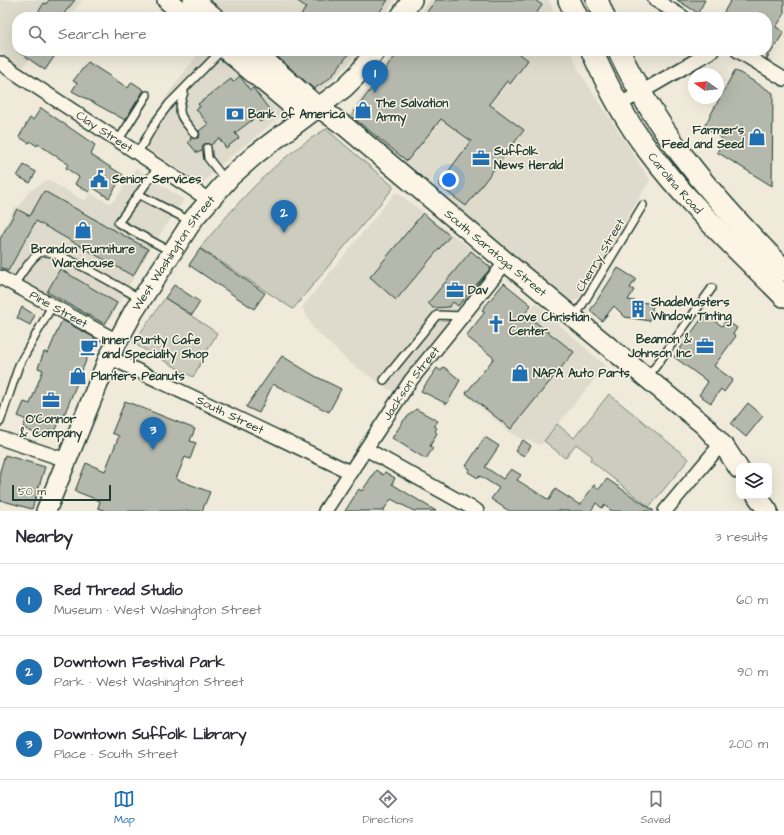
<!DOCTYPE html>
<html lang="en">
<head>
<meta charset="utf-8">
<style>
  :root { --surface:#fff; --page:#f2f2f3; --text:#2b2b33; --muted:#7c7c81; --line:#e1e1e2; --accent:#1f6fb2 }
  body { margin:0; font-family:"Architects Daughter",sans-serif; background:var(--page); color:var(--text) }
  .controls { position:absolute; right:12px; bottom:12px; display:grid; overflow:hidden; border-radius:8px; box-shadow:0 4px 16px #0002 }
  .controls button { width:36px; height:36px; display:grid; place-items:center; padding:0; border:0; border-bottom:1px solid var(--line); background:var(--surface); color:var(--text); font:20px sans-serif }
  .compass { position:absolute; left:688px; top:68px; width:36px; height:36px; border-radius:50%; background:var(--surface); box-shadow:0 4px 16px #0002; rotate:284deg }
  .scale { position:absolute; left:12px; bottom:10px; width:99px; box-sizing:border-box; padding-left:4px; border:2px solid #1f3d34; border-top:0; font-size:11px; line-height:14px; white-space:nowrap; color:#1f3d34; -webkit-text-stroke:3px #fcf5e5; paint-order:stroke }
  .you { position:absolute; left:449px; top:180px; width:14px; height:14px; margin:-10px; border:3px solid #fff; border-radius:50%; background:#1a73e8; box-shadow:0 0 0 6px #1a73e833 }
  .badge { display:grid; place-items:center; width:26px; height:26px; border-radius:50%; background:var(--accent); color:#fff; font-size:13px; font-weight:700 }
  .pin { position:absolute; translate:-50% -33px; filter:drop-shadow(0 1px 2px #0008) }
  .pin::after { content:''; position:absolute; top:21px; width:14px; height:12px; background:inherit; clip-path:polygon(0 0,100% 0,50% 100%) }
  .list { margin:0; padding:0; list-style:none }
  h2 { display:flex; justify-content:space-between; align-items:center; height:52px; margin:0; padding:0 16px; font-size:17px }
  h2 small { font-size:13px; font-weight:400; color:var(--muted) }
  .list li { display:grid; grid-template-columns:26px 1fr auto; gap:12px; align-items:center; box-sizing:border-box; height:72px; padding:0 16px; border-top:1px solid var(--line) }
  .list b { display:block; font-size:15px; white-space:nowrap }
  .list p { margin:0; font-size:13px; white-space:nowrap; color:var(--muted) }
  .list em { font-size:13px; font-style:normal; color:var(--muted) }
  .icon { flex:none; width:22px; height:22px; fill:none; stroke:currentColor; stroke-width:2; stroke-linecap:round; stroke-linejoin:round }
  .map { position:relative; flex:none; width:784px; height:511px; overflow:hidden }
  .search { position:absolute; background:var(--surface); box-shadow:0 4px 16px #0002; left:12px; right:12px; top:12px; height:44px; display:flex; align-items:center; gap:10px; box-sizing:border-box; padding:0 14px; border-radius:16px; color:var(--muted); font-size:15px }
  .sheet { height:268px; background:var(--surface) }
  nav { display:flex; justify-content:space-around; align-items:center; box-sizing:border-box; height:56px; border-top:1px solid var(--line); background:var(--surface); font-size:11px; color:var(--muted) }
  nav a { display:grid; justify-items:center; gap:2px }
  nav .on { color:var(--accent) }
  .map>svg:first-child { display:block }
  .built { fill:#dedbcc }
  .green { fill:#cccdbf; stroke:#76857a }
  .building { fill:#b5b9ad; stroke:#1f3d34 }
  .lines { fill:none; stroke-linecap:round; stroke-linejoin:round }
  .lane-casing { stroke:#1f3d34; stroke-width:10 }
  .street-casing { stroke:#1f3d34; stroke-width:16 }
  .secondary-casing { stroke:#1f3d34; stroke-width:22 }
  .primary-casing { stroke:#1f3d34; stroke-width:24 }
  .lane { stroke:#fcf5e5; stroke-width:7 }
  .street { stroke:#fcf5e5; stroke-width:13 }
  .secondary { stroke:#fcf5e5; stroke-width:19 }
  .primary { stroke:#fcf5e5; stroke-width:21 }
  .labels { text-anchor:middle; stroke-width:3; stroke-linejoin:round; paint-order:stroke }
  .poi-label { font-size:12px; font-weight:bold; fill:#1f3d34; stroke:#fcf5e5; text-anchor:start }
  .street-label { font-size:12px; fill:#1f3d34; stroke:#fcf5e5 }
</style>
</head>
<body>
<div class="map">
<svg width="784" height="511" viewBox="0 0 784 511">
  <rect width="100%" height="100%" fill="#efeada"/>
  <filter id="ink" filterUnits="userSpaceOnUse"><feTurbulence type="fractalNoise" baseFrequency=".025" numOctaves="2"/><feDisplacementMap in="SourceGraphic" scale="8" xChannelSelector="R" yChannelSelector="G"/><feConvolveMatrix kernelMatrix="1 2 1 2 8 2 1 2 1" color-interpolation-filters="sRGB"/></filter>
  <g filter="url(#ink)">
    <path class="built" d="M0 0H83L68 17H17V51H34L23 68 0 53Z
      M209 0H395L382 17H228Z
      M430 0H549L556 17H418Z
      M200 51H215L281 108 280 117 219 166 202 184 137 142 171 90Z
      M267 51H358L346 67 320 91 313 92Z
      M394 51H571L579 71 650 180 579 299 573 301 566 298 350 117V113Z
      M136 168 184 200 152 246 105 327 0 270V235L15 207 19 206 29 191 48 180 85 201 90 193 109 203 115 200Z
      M395 193H398L468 247 490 266 491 269 395 393 350 363 313 328 302 307Z
      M536 303 605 366 541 445 515 436 465 394Z"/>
    <path class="green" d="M326 129 394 187 293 309 200 248C237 203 276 158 326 129Z
      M165 298 217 333 193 377 133 343Z
      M609 394 689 459 649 507 590 460 592 456 576 444 565 458 544 441 557 424 574 438Z"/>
    <path class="building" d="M49 0H75L61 17H35L44 3 46 4Z
      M296 0H388L376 17H300L306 7Z
      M436 0H535L542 5 534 17H423Z
      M677 0H705L698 13Z
      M731 0H784V15L776 27 784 32 767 59V17H721Z
      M17 51H58L45 70Z
      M271 51H351L330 78 314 89Z
      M399 51H516L528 60 510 84 507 81 489 104 524 130 466 206 438 185 471 141 441 119 407 161 351 116Z
      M88 62 128 88 132 82 144 90 125 120 72 91 77 83 73 81Z
      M735 70 773 93 772 186 717 152 724 140 704 127Z
      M240 76 250 90 253 88 272 113 260 122 256 117 235 133 239 138 226 148 219 138 211 145 204 144 202 151 197 153 188 142 191 140 190 138H198L200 135 199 131 208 124 196 109 200 107 198 104 231 79 233 82Z
      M41 108 95 145 91 155 123 175 109 198 92 187 89 192 75 184 79 177 66 168 68 164 38 144 37 146 30 141 29 143 19 137 30 118 33 120Z
      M24 165 36 172 30 183 17 176Z
      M44 191 148 249 133 276 36 221 8 271 0 267V239L17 209 30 216Z
      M423 213 450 236 396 300 370 277Z
      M200 249 265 293 254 309 189 265Z
      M471 251 490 267V269L458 306 453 302 449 307 433 308 428 303Z
      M618 268 636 279 630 288 634 290 628 300 653 304 650 321 625 317 614 306 602 321 590 311Z
      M60 269 117 303 105 324 47 292Z
      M504 283 531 305 525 314 574 352 511 429 466 393 494 358 466 336 485 312 482 310Z
      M174 285 200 302 192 315 165 298Z
      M22 307 35 315 30 325 17 318Z
      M705 314 722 326 726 320 737 328 733 334 736 336 714 366 733 380 724 392 721 389 711 403 699 395 708 382 674 357Z
      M62 320 95 338 65 413H63L55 432 49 430 46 438 23 428 26 420 18 416 24 402 30 404 43 370 38 368 44 352 48 353Z
      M282 356 313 375 341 389 329 412 273 384 259 413 246 407Z
      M444 367 460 380 447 404 421 391 437 368 441 371Z
      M125 401 195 429 190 441 196 443 190 459 185 457 176 479 210 492 202 511H106L98 508 100 501 75 491 86 463 105 471 119 436 112 433Z
      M748 403 763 416 746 437 731 424Z
      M416 409 438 421 434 426 437 428 435 431 437 433 430 446 433 448 426 459 392 438 404 420Z
      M485 437 499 446 485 467 503 479 511 469 521 475 517 480 549 500 555 489 580 505 594 485 599 489 607 479 654 511H612L604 505 602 508 596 503 591 511H509L491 499 499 488 480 476 478 478 468 472 470 469 466 466Z
      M523 440 531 446 524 456 515 451Z
      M5 455 45 467 32 509 0 500V471Z
      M376 470 383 475 385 472 395 478 392 484 436 511H414L391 499 383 511H345L359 489 362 491Z"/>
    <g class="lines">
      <g class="lane-casing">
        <path id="lane" d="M184 92C176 115 180 116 195 134
          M118 141 147 95
          M207 148 208 158 226 181
          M137 154 157 120 169 104 221 51
          M158 167 118 223 172 252
          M138 194 192 222
          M14 285C19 277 33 254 42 252 58 249 124 290 141 299
          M575 317 643 205
          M648 377 712 288
          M384 380 437 315 463 316
          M0 422 19 365 52 306"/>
      </g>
      <g class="street-casing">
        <g id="street">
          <path d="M655 0 683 17"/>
          <path d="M738 51 784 79"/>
          <path id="s1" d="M0 63 209 200"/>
          <path d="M619 105 712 51"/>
          <path id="s2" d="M0 277 117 341"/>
          <path id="s3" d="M109 357 350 472"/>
          <path d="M0 438 66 460"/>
          <path d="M366 449 477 511"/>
          <path id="s4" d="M325 511 411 380 506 262"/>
          <path d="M665 511 721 444"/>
        </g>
      </g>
      <g class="secondary-casing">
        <g id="secondary">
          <path d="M167 0 187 17"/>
          <path d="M193 0 214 17"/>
          <path d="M400 17 412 0"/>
          <path d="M227 51 289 103 318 107"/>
          <path id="s5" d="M254 51 318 107 346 127 506 262 705 426 726 449 739 469"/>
          <path d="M757 496 768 511"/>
          <path id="s6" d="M46 511 109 357 134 311 195 217 231 176 256 154 344 88 358 74 375 51"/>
        </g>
      </g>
      <g class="primary-casing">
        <g id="primary">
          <path d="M569 0 577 17"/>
          <path d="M597 0 604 17"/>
          <path id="s7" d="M592 51C607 85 625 120 647 149 687 203 737 249 784 296"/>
          <path d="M619 51C659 137 718 203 784 270"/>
        </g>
      </g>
      <use href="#lane" class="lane"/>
      <use href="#street" class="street"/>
      <use href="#secondary" class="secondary"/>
      <use href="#primary" class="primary"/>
    </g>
  </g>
  <defs>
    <g id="shop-bare" transform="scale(1.38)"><path d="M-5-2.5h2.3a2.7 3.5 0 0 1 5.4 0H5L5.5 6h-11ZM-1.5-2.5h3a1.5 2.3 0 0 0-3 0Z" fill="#1f6fb2" stroke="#fcf5e5" stroke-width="2.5" paint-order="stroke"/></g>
    <g id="bank-bare" transform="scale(1.38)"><path d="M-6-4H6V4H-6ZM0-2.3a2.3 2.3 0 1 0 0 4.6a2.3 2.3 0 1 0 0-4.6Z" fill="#1f6fb2" stroke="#fcf5e5" stroke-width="2.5" paint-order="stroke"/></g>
    <g id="office-bare" transform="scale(1.38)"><path d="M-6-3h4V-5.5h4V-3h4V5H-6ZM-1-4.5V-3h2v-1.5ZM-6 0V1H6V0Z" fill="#1f6fb2" stroke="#fcf5e5" stroke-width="2.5" paint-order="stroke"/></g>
    <g id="civic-bare" transform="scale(1.38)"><path d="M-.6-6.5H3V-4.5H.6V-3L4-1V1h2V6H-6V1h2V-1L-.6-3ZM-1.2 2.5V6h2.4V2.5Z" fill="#1f6fb2" stroke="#fcf5e5" stroke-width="2.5" paint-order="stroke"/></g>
    <g id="building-bare" transform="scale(1.38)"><path d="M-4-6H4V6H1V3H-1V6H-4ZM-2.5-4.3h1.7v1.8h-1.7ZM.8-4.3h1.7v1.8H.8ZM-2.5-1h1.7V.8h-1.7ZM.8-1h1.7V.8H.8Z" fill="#1f6fb2" stroke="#fcf5e5" stroke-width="2.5" paint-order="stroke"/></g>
    <g id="church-bare" transform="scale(1.38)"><path d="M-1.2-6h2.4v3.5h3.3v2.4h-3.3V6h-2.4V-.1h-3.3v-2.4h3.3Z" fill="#1f6fb2" stroke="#fcf5e5" stroke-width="2.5" paint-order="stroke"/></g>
    <g id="cafe-bare" transform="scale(1.38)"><path d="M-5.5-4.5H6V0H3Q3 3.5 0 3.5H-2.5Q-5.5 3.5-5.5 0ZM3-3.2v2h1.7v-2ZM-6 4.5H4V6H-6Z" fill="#1f6fb2" stroke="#fcf5e5" stroke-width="2.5" paint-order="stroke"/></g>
  </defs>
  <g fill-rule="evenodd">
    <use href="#shop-bare" x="363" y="110"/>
    <use href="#bank-bare" x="235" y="114"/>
    <use href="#shop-bare" x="757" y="137"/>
    <use href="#office-bare" x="481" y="158"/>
    <use href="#civic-bare" x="99" y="179"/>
    <use href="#shop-bare" x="83" y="230"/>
    <use href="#office-bare" x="455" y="290"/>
    <use href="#building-bare" x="638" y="309"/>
    <use href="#church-bare" x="496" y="324"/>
    <use href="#office-bare" x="705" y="346"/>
    <use href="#cafe-bare" x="89" y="347"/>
    <use href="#shop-bare" x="520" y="373"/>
    <use href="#shop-bare" x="78" y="376"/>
    <use href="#office-bare" x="51" y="400"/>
  </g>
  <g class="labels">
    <g class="poi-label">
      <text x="376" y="107">The Salvation<tspan x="376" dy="14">Army</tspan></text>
      <text x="248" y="118">Bank of America</text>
      <text x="744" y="134" text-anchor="end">Farmer's<tspan x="744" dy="14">Feed and Seed</tspan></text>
      <text x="494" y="155">Suffolk<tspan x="494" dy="14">News Herald</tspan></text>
      <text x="112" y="183">Senior Services</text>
      <text x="83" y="253" text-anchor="middle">Brandon Furniture<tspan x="83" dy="14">Warehouse</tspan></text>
      <text x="468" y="294">Dav</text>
      <text x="651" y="306">ShadeMasters<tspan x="651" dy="14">Window Tinting</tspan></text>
      <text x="509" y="321">Love Christian<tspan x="509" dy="14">Center</tspan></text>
      <text x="692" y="343" text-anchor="end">Beamon &amp;<tspan x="692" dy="14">Johnson Inc</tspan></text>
      <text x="102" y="344">Inner Purity Cafe<tspan x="102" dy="14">and Speciality Shop</tspan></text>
      <text x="533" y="377">NAPA Auto Parts</text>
      <text x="91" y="380">Planters Peanuts</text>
      <text x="51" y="423" text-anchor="middle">O'Connor<tspan x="51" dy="14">&amp; Company</tspan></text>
    </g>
    <g class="street-label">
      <text dy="4" stroke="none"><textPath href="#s1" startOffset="125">Clay Street</textPath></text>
      <text dy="4" stroke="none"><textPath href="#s7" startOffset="157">Carolina Road</textPath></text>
      <text dy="4" stroke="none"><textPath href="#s5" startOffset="315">South Saratoga Street</textPath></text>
      <text dy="4" stroke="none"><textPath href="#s6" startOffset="289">West Washington Street</textPath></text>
      <text transform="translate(600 255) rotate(-59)" y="4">Cherry Street</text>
      <text dy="4" stroke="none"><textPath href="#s2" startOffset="67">Pine Street</textPath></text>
      <text dy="4" stroke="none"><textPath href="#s4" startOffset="154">Jackson Street</textPath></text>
      <text dy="4" stroke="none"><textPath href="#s3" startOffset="134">South Street</textPath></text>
    </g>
  </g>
</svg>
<div class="controls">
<button><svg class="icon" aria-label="layers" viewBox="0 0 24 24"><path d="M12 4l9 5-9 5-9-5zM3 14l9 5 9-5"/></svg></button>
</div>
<svg class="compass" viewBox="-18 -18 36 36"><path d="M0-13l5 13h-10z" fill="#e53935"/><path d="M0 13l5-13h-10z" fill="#7c7c81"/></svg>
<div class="scale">50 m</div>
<div class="you"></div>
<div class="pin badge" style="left:375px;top:93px">1</div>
<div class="pin badge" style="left:284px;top:233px">2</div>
<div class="pin badge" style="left:153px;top:450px">3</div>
<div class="search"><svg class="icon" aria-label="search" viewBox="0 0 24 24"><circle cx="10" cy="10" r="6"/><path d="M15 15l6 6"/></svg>Search here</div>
</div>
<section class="sheet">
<h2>Nearby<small>3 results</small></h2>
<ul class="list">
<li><span class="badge">1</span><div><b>Red Thread Studio</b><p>Museum · West Washington Street</p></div><em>60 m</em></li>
<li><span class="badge">2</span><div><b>Downtown Festival Park</b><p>Park · West Washington Street</p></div><em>90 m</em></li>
<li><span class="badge">3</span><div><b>Downtown Suffolk Library</b><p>Place · South Street</p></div><em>200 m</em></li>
</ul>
</section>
<nav>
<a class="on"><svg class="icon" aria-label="map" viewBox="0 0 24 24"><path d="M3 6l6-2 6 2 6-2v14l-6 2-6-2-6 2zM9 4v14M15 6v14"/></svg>Map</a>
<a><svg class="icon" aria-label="directions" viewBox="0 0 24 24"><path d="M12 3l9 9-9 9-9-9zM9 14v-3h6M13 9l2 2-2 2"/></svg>Directions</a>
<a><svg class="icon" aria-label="saved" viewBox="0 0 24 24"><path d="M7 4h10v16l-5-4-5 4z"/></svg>Saved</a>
</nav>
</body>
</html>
